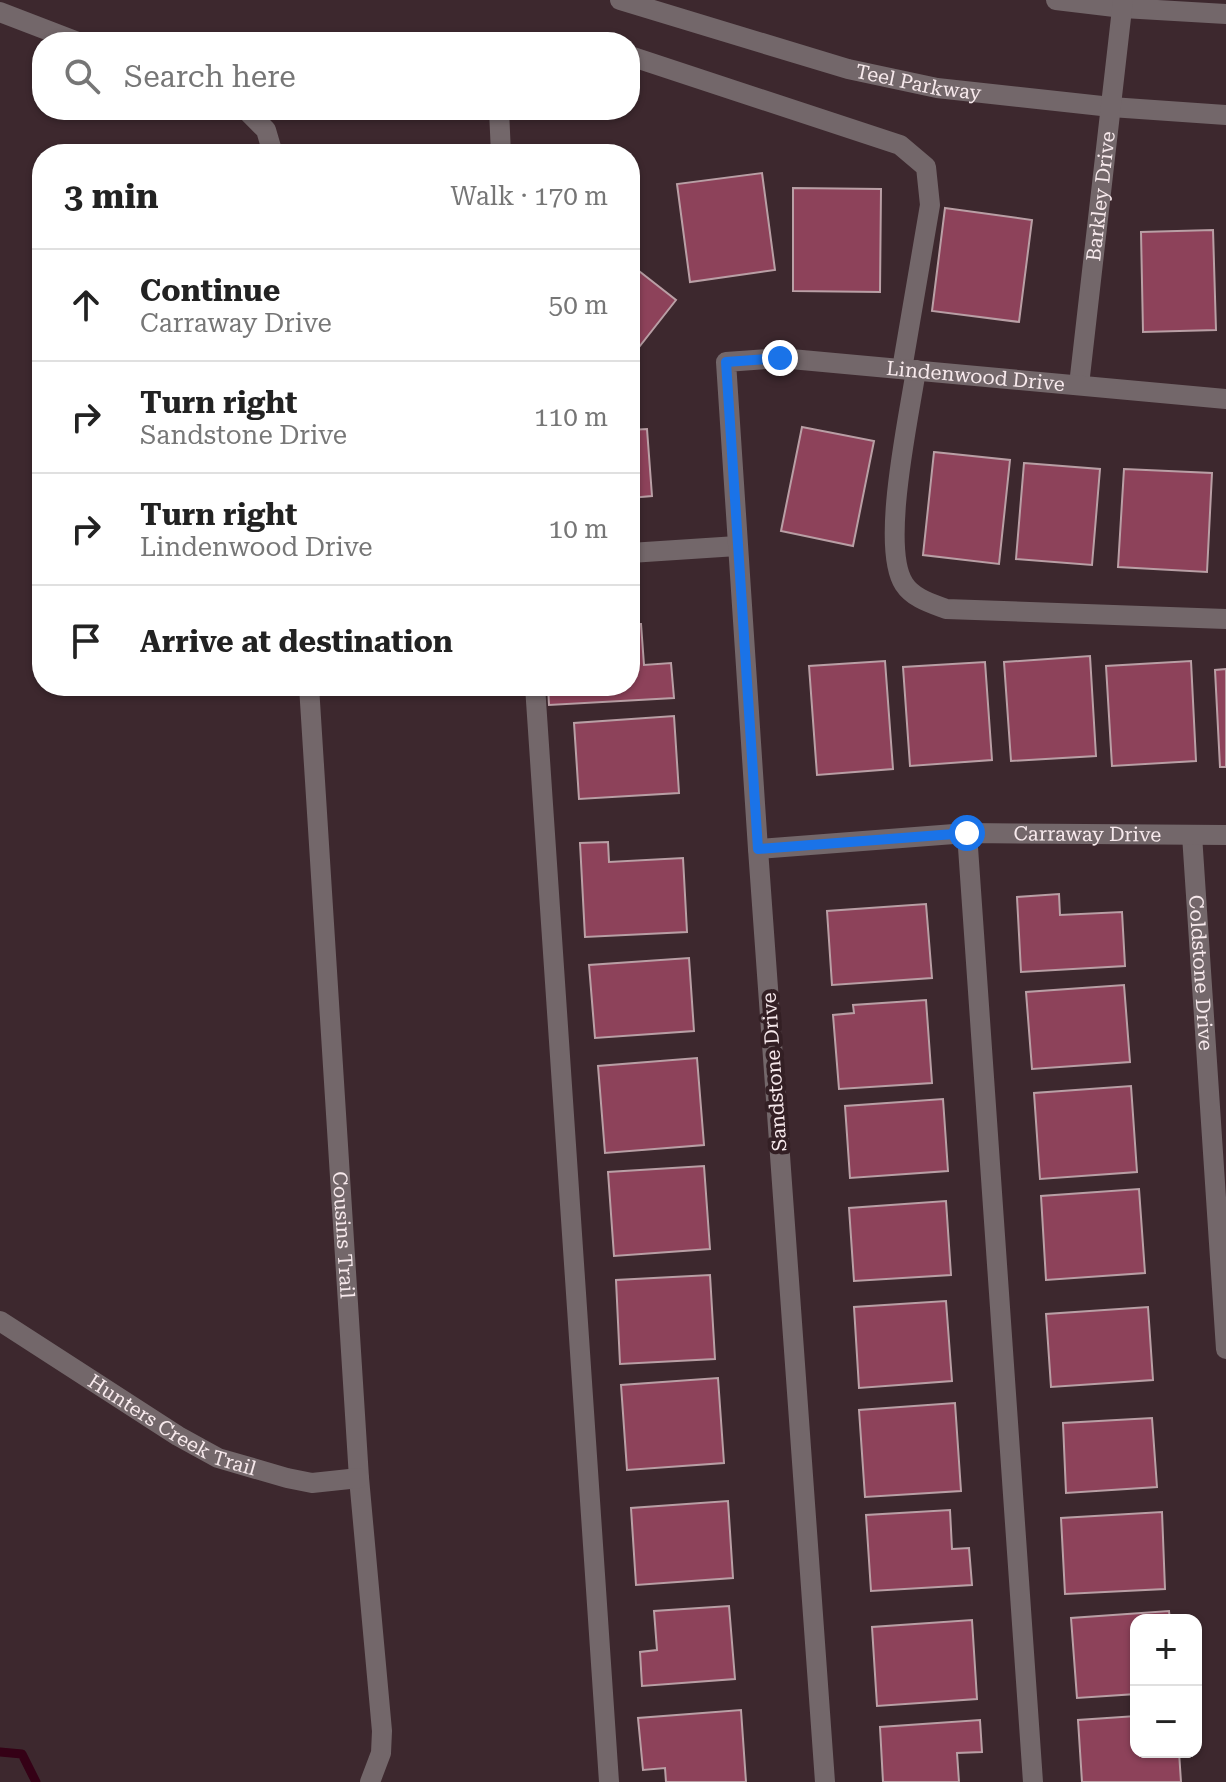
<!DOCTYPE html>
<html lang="en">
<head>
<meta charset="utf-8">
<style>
  :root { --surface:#fff; --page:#f6f6f6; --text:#222; --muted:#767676; --line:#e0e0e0 }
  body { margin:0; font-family:"Roboto Serif",serif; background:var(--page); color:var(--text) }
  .controls { position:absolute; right:24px; bottom:24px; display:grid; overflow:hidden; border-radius:16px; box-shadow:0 2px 6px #0004 }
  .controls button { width:72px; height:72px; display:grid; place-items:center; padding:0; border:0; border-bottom:2px solid var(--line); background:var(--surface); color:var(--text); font:40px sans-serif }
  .stop { position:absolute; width:24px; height:24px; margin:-18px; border:6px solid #1a73e8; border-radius:50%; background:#fff }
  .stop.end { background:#1a73e8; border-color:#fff; box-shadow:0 2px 8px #0008 }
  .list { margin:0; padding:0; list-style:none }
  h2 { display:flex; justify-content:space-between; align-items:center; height:104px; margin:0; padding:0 32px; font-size:34px }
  h2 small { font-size:26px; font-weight:400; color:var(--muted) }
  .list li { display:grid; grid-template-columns:52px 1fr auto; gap:24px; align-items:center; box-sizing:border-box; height:112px; padding:0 32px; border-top:2px solid var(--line) }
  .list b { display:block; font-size:30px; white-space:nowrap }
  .list p { margin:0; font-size:26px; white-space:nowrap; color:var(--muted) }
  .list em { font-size:26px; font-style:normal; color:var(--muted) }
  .icon { flex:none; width:44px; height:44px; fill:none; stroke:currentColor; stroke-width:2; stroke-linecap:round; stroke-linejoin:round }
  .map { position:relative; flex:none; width:1226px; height:1782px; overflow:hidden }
  .search { position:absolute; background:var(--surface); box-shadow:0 2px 6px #0004; left:32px; top:32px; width:608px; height:88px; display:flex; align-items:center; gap:20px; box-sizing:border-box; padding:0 28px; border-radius:32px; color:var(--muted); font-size:30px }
  .panel { position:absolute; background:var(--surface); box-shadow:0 2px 6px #0004; left:32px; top:144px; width:608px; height:552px; border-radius:32px }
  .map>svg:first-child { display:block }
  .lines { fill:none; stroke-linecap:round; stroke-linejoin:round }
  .stream { stroke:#350116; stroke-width:9 }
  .building { fill:#8d425a; stroke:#b99fa5; stroke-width:2 }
  .minor { stroke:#73676a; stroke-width:20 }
  .route { stroke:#1a73e8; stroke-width:10 }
  .labels { text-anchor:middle; stroke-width:8; stroke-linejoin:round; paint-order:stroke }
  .street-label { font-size:20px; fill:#f7e9ec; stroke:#331f24 }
</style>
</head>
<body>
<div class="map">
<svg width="1226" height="1782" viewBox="0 0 1226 1782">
  <rect width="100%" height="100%" fill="#3d282e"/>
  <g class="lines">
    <path class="stream" d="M0 1752 22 1754 36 1782"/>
  </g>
  <path class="building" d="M762 173 775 270 690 282 677 184Z
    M793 188 881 189 880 292 793 291Z
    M945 208 1032 220 1019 322 932 311Z
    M1213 230 1216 330 1143 332 1141 232Z
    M630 264 676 300 632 356 630 354Z
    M802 427 874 441 853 546 781 531Z
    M647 429 652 496 630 498V430Z
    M934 452 1010 460 999 564 923 555Z
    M1024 463 1100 469 1092 565 1016 559Z
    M1124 469 1212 473 1207 572 1118 567Z
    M630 624H641L644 665 671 663 674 698 549 705 548 686H630Z
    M1090 656 1096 756 1011 761 1004 662Z
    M885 661 893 769 817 775 809 666Z
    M1191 661 1196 761 1112 766 1106 666Z
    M985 662 992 760 910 766 903 667Z
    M1226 669V767H1220L1215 670Z
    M674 716 679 793 579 799 574 723Z
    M608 842 609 862 683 858 687 932 585 937 580 843Z
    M1059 894 1060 915 1122 912 1125 966 1021 972 1017 897Z
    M926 904 932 978 832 985 827 911Z
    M689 958 694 1031 595 1038 589 965Z
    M1124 985 1130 1062 1032 1069 1026 992Z
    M926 1000 932 1083 839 1089 833 1015 854 1013 853 1005Z
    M697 1058 704 1145 605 1153 598 1066Z
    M1131 1086 1137 1172 1040 1179 1034 1093Z
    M943 1099 948 1171 850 1178 845 1106Z
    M704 1166 710 1249 614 1256 608 1172Z
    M1139 1189 1145 1273 1046 1280 1041 1196Z
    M946 1201 951 1275 854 1281 849 1208Z
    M710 1275 715 1359 620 1364 616 1280Z
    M946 1301 952 1381 859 1388 854 1307Z
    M1148 1307 1153 1380 1051 1387 1046 1314Z
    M718 1378 724 1463 627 1470 621 1385Z
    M955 1403 961 1491 865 1497 859 1410Z
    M1152 1418 1157 1487 1066 1493 1063 1423Z
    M728 1501 733 1578 636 1585 631 1508Z
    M950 1510 952 1549 969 1548 972 1585 871 1591 866 1515Z
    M1162 1512 1165 1589 1065 1594 1061 1518Z
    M729 1606 735 1679 642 1686 640 1652 657 1650 654 1611Z
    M1169 1611 1170 1620H1136V1694L1077 1698 1071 1618Z
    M972 1620 977 1699 877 1706 872 1627Z
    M741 1710 746 1782H666L665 1768 643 1770 638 1718Z
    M1136 1716V1752H1179L1181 1782H1082L1078 1720Z
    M980 1720 982 1752 957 1753 959 1782H883L880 1727Z"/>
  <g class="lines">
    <g class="minor">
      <path id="s1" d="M620 0 848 69 937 88 1111 107 1226 115"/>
      <path d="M1056 0 1123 8 1226 14"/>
      <path d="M0 12 78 42"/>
      <path d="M566 42H568"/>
      <path d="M630 56 900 145 926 167 930 205 902 369"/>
      <path d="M246 110 266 130 273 154"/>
      <path d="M499 110 501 154"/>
      <path d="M916 370C909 417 880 547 904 584 913 598 930 603 946 609L1226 619"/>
      <path id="s2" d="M1079 385 1123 0"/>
      <path d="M630 553 737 546"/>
      <path id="s3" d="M309 686 359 1478 382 1731 381 1753 370 1782"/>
      <path d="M535 686 609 1782"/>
      <path d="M967 833 1033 1782"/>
      <path id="s4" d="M1192 835 1226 1349"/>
      <path id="s5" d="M758 849 967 833 1226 835"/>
      <path id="s6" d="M0 1321 178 1436 218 1458 287 1478 312 1483 359 1478"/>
      <path id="s7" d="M825 1782 758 849 726 362 780 358 1226 399"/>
    </g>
  </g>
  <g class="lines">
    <path class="route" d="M780 358 726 362 758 849 967 833"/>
  </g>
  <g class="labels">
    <g class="street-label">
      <text dy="7" stroke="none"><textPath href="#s1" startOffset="310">Teel Parkway</textPath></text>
      <text dy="7" stroke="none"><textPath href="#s2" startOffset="190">Barkley Drive</textPath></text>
      <text dy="7" stroke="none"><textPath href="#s7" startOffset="1674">Lindenwood Drive</textPath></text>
      <text dy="7" stroke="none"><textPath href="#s5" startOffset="330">Carraway Drive</textPath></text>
      <text dy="7" stroke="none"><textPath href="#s4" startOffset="138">Coldstone Drive</textPath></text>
      <text transform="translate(774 1072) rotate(-94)" y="7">Sandstone Drive</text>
      <text dy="7" stroke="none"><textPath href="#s3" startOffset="550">Cousins Trail</textPath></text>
      <text dy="7" stroke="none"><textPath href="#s6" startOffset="202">Hunters Creek Trail</textPath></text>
    </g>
  </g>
</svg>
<div class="controls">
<button>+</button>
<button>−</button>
</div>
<div class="stop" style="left:967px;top:833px"></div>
<div class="stop end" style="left:780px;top:358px"></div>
<div class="search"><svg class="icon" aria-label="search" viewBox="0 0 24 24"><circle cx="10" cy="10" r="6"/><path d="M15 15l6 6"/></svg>Search here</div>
<section class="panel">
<h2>3 min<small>Walk · 170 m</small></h2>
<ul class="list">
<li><svg class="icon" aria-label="ahead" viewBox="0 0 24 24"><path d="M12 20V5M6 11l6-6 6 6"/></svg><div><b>Continue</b><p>Carraway Drive</p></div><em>50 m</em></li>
<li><svg class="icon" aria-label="right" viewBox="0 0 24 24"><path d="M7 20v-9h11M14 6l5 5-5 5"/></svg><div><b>Turn right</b><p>Sandstone Drive</p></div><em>110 m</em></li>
<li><svg class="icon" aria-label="right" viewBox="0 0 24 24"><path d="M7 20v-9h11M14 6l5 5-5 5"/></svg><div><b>Turn right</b><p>Lindenwood Drive</p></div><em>10 m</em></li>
<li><svg class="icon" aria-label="arrive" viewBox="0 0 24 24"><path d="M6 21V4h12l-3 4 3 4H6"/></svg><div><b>Arrive at destination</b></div></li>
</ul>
</section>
</div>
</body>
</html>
